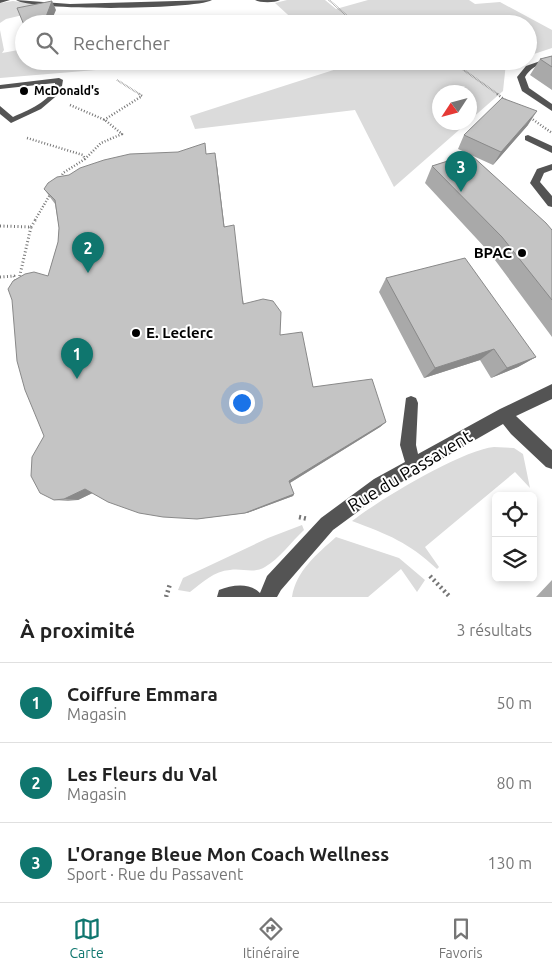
<!DOCTYPE html>
<html lang="fr">
<head>
<meta charset="utf-8">
<style>
  :root { --surface:#fff; --page:#f6f6f6; --text:#222; --muted:#767676; --line:#e0e0e0; --accent:#0f766e }
  body { margin:0; font-family:Ubuntu,sans-serif; background:var(--page); color:var(--text) }
  .controls { position:absolute; right:15px; bottom:15px; display:grid; overflow:hidden; border-radius:8px; box-shadow:0 2px 8px #0003 }
  .controls button { width:45px; height:45px; display:grid; place-items:center; padding:0; border:0; border-bottom:1px solid var(--line); background:var(--surface); color:var(--text); font:25px sans-serif }
  .compass { position:absolute; left:432px; top:85px; width:45px; height:45px; border-radius:50%; background:var(--surface); box-shadow:0 2px 8px #0003; rotate:234deg }
  .you { position:absolute; left:241px; top:402px; width:18px; height:18px; margin:-12px; border:4px solid #fff; border-radius:50%; background:#1a73e8; box-shadow:0 0 0 8px #1a73e833 }
  .badge { display:grid; place-items:center; width:32px; height:32px; border-radius:50%; background:var(--accent); color:#fff; font-size:16px; font-weight:700 }
  .pin { position:absolute; translate:-50% -41px; filter:drop-shadow(0 1px 2px #0008) }
  .pin::after { content:''; position:absolute; top:26px; width:18px; height:15px; background:inherit; clip-path:polygon(0 0,100% 0,50% 100%) }
  .list { margin:0; padding:0; list-style:none }
  h2 { display:flex; justify-content:space-between; align-items:center; height:65px; margin:0; padding:0 20px; font-size:21px }
  h2 small { font-size:16px; font-weight:400; color:var(--muted) }
  .list li { display:grid; grid-template-columns:32px 1fr auto; gap:15px; align-items:center; box-sizing:border-box; height:80px; padding:0 20px; border-top:1px solid var(--line) }
  .list b { display:block; font-size:19px; white-space:nowrap }
  .list p { margin:0; font-size:16px; white-space:nowrap; color:var(--muted) }
  .list em { font-size:16px; font-style:normal; color:var(--muted) }
  .icon { flex:none; width:28px; height:28px; fill:none; stroke:currentColor; stroke-width:2; stroke-linecap:round; stroke-linejoin:round }
  .map { position:relative; flex:none; width:552px; height:597px; overflow:hidden }
  .search { position:absolute; background:var(--surface); box-shadow:0 2px 8px #0003; left:15px; right:15px; top:15px; height:55px; display:flex; align-items:center; gap:12px; box-sizing:border-box; padding:0 18px; border-radius:28px; color:var(--muted); font-size:19px }
  .sheet { height:305px; background:var(--surface) }
  nav { display:flex; justify-content:space-around; align-items:center; box-sizing:border-box; height:70px; border-top:1px solid var(--line); background:var(--surface); font-size:14px; color:var(--muted) }
  nav a { display:grid; justify-items:center; gap:2px }
  nav .on { color:var(--accent) }
  .map>svg:first-child { display:block }
  .green { fill:#dbdbdb }
  .lines { fill:none; stroke-linecap:round; stroke-linejoin:round }
  .path-far3 { stroke:#767676; stroke-width:2; stroke-dasharray:0.5 1; stroke-linecap:butt }
  .path-far2 { stroke:#767676; stroke-width:2.5; stroke-dasharray:1 2; stroke-linecap:butt }
  .path-far1 { stroke:#767676; stroke-width:3; stroke-dasharray:1 2.5; stroke-linecap:butt }
  .path { stroke:#767676; stroke-width:4.5; stroke-dasharray:2 3; stroke-linecap:butt }
  .minor { fill:#545454; fill-rule:evenodd }
  .wall { fill:#a9a9a9 }
  .shaded-wall { fill:#898989 }
  .building { fill:#c4c4c4; stroke:#898989 }
  .poi-dot { fill:#000; stroke:#fff; stroke-width:2 }
  .labels { text-anchor:middle; stroke-width:4; stroke-linejoin:round; paint-order:stroke }
  .far-poi-label { font-size:12px; font-weight:bold; fill:#000; stroke:#fff; text-anchor:start }
  .poi-label { font-size:15px; font-weight:bold; fill:#000; stroke:#fff; text-anchor:end }
  .near-street-label { font-size:18px; fill:#000; stroke:#fff }
</style>
</head>
<body>
<div class="map">
<svg width="552" height="597" viewBox="0 0 552 597">
  <rect width="100%" height="100%" fill="#fff"/>
  <path class="green" d="M287 0H325L336 9 368 0H469L475 4 500 2 552 30V48L528 56V24H298L275 3Z
    M13 1 57 7 6 19 0 23V3Z
    M0 30 4 50 2 53 24 49V61H128L96 70 0 78Z
    M341 61H511L506 63 503 91 470 120V92H440V122L467 123 394 187 355 110 195 129 190 116 346 66Z
    M494 447 514 448 523 454 530 488 515 472 425 547 439 567 437 569C408 542 389 535 352 521 379 500 462 450 494 447Z
    M302 525 304 530C292 541 279 559 265 567 253 574 243 568 230 570 214 571 203 582 190 592L178 590 183 578 268 538Z
    M336 537 399 558 425 580 417 592 401 569 368 597H292C296 571 317 554 336 537Z"/>
  <g class="lines">
    <path class="path-far3" d="M329 0 356 24
      M451 61 499 95
      M117 80 141 95"/>
    <path class="path-far2" d="M497 94 505 100
      M70 105 105 120 122 134 101 143 85 159
      M528 116 552 133
      M104 120 142 96 139 94
      M27 138 83 155 85 159 63 173 60 179
      M35 220 51 193"/>
    <path class="path-far1" d="M0 226 31 227 19 279
      M31 227 36 219
      M0 277 14 276 16 281"/>
    <path class="path" d="M299 517 308 519
      M430 576 450 597
      M166 597 170 584"/>
    <path class="minor" d="M0 0H10L0 3Z
      M16 0 70 4 212 0C195 10 33 11 16 0Z
      M255 0H280C275 3 260 3 255 0Z
      M549 58 552 59V64C542 61 530 68 525 77L529 88 552 104V111L522 91 517 77 526 66Z
      M59 78 63 80 61 92 41 109 11 123 0 114V106L13 117C26 111 52 101 55 85V83L0 89V85Z
      M528 135 552 146V153L525 140V136Z
      M552 164V170L544 173 540 182 552 196V207L548 206 530 183 537 169Z
      M552 384V399L516 416 552 450V469L546 467 511 434 503 424 386 491 333 530 281 590 277 597H217L219 590C232 585 249 582 260 593L267 576 321 518 374 479 405 462 400 445 406 398 411 396 416 398 418 403 416 445 418 454 500 409Z"/>
  </g>
  <path class="wall" d="M552 56V90L530 75 540 59Z
    M528 125 493 165 471 155 552 230V337L489 252 425 183 432 166 469 154 458 149 464 135Z
    M207 154 217 166 224 226 244 304 280 335 313 387 386 422 380 427 290 483 294 494 293 496 247 513 197 519 92 493 78 500 68 501 54 500 44 436 48 276 58 242 59 228 55 204 44 189 69 175Z
    M386 278 536 357 518 367 491 378 480 360 424 378 379 292Z
    M552 580V597H536Z"/>
  <path class="shaded-wall" d="M52 1 56 10 50 24H34Z
    M537 111 528 125 493 165 501 152Z
    M215 153 217 166 226 239 224 227Z
    M494 349 480 360 424 378 435 368Z
    M536 357 518 367 491 378 507 368Z
    M386 422 380 427 288 484 289 481Z
    M85 489 97 491 78 500 64 499Z
    M294 494 293 496 247 513H245Z"/>
  <path class="building" d="M52 1 44 22 34 24H24V25L17 8Z
    M552 56V67L540 59Z
    M502 98 537 111 501 152 464 135Z
    M205 143 206 154 215 153 224 227 234 225 243 304 263 299 273 301 281 312 280 335 302 332 313 387 372 379 386 422 289 481 294 494 245 513 197 519 163 517 139 513 108 502 85 489 64 499 54 500 40 493 31 476 32 457 44 436 25 390 17 361 12 300 8 289 13 281 25 274 34 272 48 276 58 242 59 228 55 200 44 189 48 183 57 177 69 175 80 168 104 160 130 154 178 152Z
    M470 154 546 223 552 230V300L502 237 432 166Z
    M465 258 536 357 507 368 494 349 435 368 386 278Z"/>
  <g class="poi-dot">
    <circle cx="24" cy="91" r="5"/>
    <circle cx="522" cy="253" r="5"/>
    <circle cx="136" cy="333" r="5"/>
  </g>
  <g class="labels">
    <g class="far-poi-label">
      <text x="34" y="95">McDonald's</text>
    </g>
    <g class="poi-label">
      <text x="512" y="258">BPAC</text>
      <text x="146" y="338" text-anchor="start">E. Leclerc</text>
    </g>
    <g class="near-street-label">
      <text transform="translate(410 471) rotate(-31)" y="6">Rue du Passavent</text>
    </g>
  </g>
</svg>
<div class="controls">
<button><svg class="icon" aria-label="locate" viewBox="0 0 24 24"><circle cx="12" cy="12" r="6"/><path d="M12 2v4M12 18v4M2 12h4M18 12h4"/></svg></button>
<button><svg class="icon" aria-label="layers" viewBox="0 0 24 24"><path d="M12 4l9 5-9 5-9-5zM3 14l9 5 9-5"/></svg></button>
</div>
<svg class="compass" viewBox="-18 -18 36 36"><path d="M0-13l5 13h-10z" fill="#e53935"/><path d="M0 13l5-13h-10z" fill="#767676"/></svg>
<div class="you"></div>
<div class="pin badge" style="left:77px;top:379px">1</div>
<div class="pin badge" style="left:88px;top:273px">2</div>
<div class="pin badge" style="left:461px;top:192px">3</div>
<div class="search"><svg class="icon" aria-label="search" viewBox="0 0 24 24"><circle cx="10" cy="10" r="6"/><path d="M15 15l6 6"/></svg>Rechercher</div>
</div>
<section class="sheet">
<h2>À proximité<small>3 résultats</small></h2>
<ul class="list">
<li><span class="badge">1</span><div><b>Coiffure Emmara</b><p>Magasin</p></div><em>50 m</em></li>
<li><span class="badge">2</span><div><b>Les Fleurs du Val</b><p>Magasin</p></div><em>80 m</em></li>
<li><span class="badge">3</span><div><b>L'Orange Bleue Mon Coach Wellness</b><p>Sport · Rue du Passavent</p></div><em>130 m</em></li>
</ul>
</section>
<nav>
<a class="on"><svg class="icon" aria-label="map" viewBox="0 0 24 24"><path d="M3 6l6-2 6 2 6-2v14l-6 2-6-2-6 2zM9 4v14M15 6v14"/></svg>Carte</a>
<a><svg class="icon" aria-label="directions" viewBox="0 0 24 24"><path d="M12 3l9 9-9 9-9-9zM9 14v-3h6M13 9l2 2-2 2"/></svg>Itinéraire</a>
<a><svg class="icon" aria-label="saved" viewBox="0 0 24 24"><path d="M7 4h10v16l-5-4-5 4z"/></svg>Favoris</a>
</nav>
</body>
</html>
